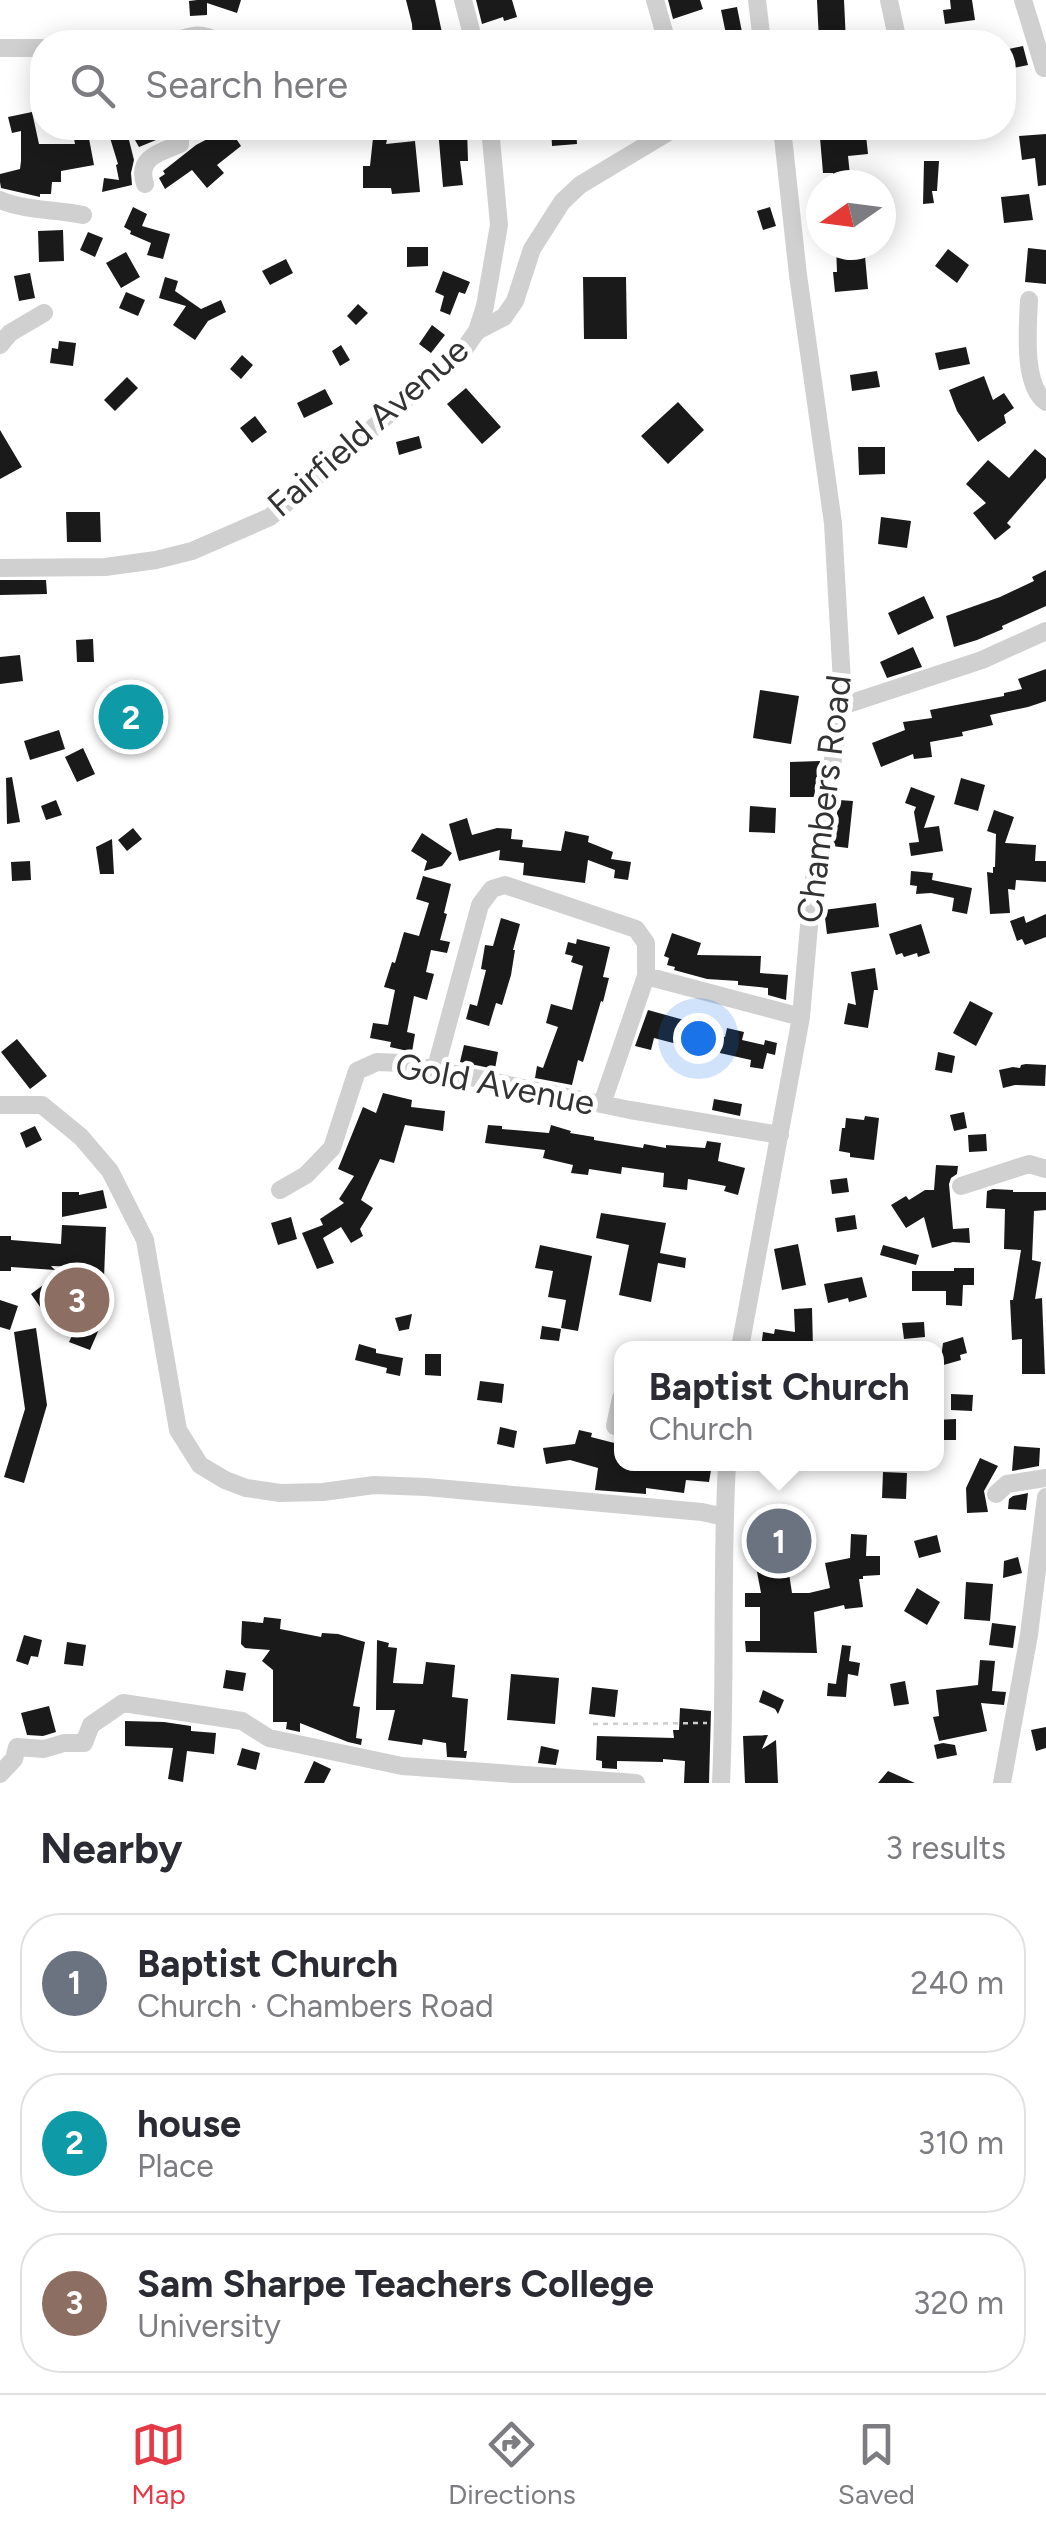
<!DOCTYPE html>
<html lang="en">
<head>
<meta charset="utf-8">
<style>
  :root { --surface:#fff; --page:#f2f2f3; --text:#2b2b33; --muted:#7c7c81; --line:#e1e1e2; --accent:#e63946 }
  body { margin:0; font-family:Figtree,sans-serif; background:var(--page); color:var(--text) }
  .compass { position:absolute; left:806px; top:170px; width:90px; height:90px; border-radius:50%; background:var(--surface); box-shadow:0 5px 25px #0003; rotate:256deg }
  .you { position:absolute; left:698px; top:1038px; width:35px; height:35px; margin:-25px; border:8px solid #fff; border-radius:50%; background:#1a73e8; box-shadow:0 0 0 15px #1a73e833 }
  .badge { display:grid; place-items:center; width:65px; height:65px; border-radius:50%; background:var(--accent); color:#fff; font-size:32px; font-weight:700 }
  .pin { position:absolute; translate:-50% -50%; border:5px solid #fff; box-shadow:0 2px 10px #0006 }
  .popup { position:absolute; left:614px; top:1341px; width:330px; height:130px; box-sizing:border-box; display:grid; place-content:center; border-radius:20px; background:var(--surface); filter:drop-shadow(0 2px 8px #0005); font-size:32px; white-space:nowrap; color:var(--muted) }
  .popup b { font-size:38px; color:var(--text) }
  .popup::after { content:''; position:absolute; left:50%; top:100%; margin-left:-20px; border:20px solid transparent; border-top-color:var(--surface) }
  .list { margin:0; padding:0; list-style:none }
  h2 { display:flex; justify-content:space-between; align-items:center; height:130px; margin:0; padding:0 40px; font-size:42px }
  h2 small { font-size:32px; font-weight:400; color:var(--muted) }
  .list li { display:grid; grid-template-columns:65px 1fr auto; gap:30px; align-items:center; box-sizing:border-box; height:140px; margin:0 20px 20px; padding:0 20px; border:2px solid var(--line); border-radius:40px }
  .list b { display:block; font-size:38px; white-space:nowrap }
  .list p { margin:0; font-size:32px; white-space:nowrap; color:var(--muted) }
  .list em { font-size:32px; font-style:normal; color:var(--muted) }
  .icon { flex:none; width:55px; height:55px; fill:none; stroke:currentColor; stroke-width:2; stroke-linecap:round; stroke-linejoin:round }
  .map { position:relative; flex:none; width:1046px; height:1783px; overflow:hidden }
  .search { position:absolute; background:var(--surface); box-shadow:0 5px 25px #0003; left:30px; right:30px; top:30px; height:110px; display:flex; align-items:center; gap:25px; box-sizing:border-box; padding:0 35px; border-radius:40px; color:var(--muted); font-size:38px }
  .sheet { height:610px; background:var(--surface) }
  nav { display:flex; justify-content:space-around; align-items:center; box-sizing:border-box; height:140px; border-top:2px solid var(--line); background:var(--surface); font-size:28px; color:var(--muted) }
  nav a { display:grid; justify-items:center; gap:5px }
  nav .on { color:var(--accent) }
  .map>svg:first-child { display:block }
  .building { fill:#1a1a1a }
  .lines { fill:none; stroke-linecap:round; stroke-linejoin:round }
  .path { stroke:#cdcdcd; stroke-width:2.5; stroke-dasharray:5 5; stroke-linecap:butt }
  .minor { stroke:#d0d0d0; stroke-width:18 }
  .labels { text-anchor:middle; stroke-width:10; stroke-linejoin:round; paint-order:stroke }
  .street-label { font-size:35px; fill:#333; stroke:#fff }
</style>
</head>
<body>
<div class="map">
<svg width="1046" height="1783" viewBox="0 0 1046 1783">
  <rect width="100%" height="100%" fill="#fff"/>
  <path class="building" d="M197 0H241L237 13 207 3V15L190 16 189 1Z
    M406 0H435L444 42H413L412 24Z
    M476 0H512L517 17 504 21 503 17 482 24Z
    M668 0H700L703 9 673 19Z
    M817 0H844L846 42H819Z
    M950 0H972L975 20 945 24 943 10 951 9Z
    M737 7 744 42H731L729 33 726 34 721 10Z
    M1023 46 1028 65 1008 69 1004 50Z
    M32 112 39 144H75L72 128H87L94 165 61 171V182H52L51 194H40V197L1 188 0 182V174L20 169 21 161V131L12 133 8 117Z
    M107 128H126L134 160 131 173 132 185 102 192 104 178 119 180 116 165 118 164Z
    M128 128H149L156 140 139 147Z
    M219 128H263L237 140 241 146 217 165 224 173 207 188 192 170 165 189 159 178 165 174 163 171 196 145 215 135 213 132Z
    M551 128H576L577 144 552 146Z
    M438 129H467L468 161H460L463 185 443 187Z
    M1046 134V185L1038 186 1035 158 1022 160 1019 136Z
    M866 135 868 154 848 156 851 185H834L833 173H823L820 138Z
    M373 138 387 140 386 144 415 141 420 192 392 194 391 188H363V166H370Z
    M924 161H939L937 191H932L934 203 923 204Z
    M1029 194 1033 220 1004 223 1001 197Z
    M133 207 147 214 142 226 170 234 163 259 147 255 151 243 130 234 131 231 124 227Z
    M770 207 776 226 763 230 757 211Z
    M63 230 64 261 39 262 38 231Z
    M88 232 103 238 95 257 80 250Z
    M836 245H864L868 289 835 292 833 272H837Z
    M407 247H428V266L407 267Z
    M1028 248 1046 250V284L1025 282Z
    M948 249 969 265 957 283 935 266Z
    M126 252 140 277 121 288 106 263Z
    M286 259 293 273 270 285 262 271Z
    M443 271 470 282 465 294 459 292 450 315 440 311 444 296 435 292Z
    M30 273 35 298 19 301 14 276Z
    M165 277 178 281 175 291 201 309 221 300 226 312 208 321 195 340 173 325 186 306 159 298Z
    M583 277H626L627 339H584Z
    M126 292 145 300 138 316 119 308Z
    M358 304 368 313 356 325 347 316Z
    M432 325 445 335 431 353 419 344Z
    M59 341 76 343 73 366 50 363 52 348 58 349Z
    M341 345 350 360 340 366 332 351Z
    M966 347 970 364 939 370 935 353Z
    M242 355 253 365 241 379 230 369Z
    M877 371 880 387 852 391 850 375Z
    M984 376 993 400 1004 393 1014 408 1004 415 1006 423 978 442 957 411 949 390Z
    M127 377 138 388 115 411 104 400Z
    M466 388 501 427 482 444 447 404Z
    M325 389 333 404 304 418 297 403Z
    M678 402 704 430 668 464 641 436Z
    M255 416 267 432 252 443 240 428Z
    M0 430 22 467 0 479Z
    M419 436 422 448 399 455 396 442Z
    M858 447H885V474L859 475Z
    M1035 449 1046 458V478L1007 523 1011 527 995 540 973 513 986 503 966 484 988 460 1009 478Z
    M66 512H100L101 542H67Z
    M881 517 911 521 907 548 878 544Z
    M1046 570V606L1002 626 1003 629 977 640 954 647 946 616 1000 597 1034 581 1032 577Z
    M0 580H46L47 594 0 595Z
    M924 596 934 618 898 635 888 613Z
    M93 639 94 662H77L76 640Z
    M913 647 922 667 887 678 880 662Z
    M20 655 23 681 0 684V657Z
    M1046 669V701L1028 707 990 715 993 725 962 732 963 736 930 742 932 757 914 759 913 754 881 767 872 743 905 730 903 722 932 718 930 710 1004 696V693L1022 689 1018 679Z
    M760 690 799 696 791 744 753 738Z
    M138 708 141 720 124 725 120 713Z
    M59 730 65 749 30 760 24 741Z
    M83 748 95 774 77 782 65 757Z
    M820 761 814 797H790V762Z
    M12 777 20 822 7 824 6 778Z
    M961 778 985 785 978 811 954 804Z
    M911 787 935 796 924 828 939 826 943 851 911 856 909 843 919 842 914 812 916 807 905 803Z
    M56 800 62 815 46 820 41 806Z
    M839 800 853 801 848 848 832 846Z
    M750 806 776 808 775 833 749 832Z
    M994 810 1014 817 1005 843 1036 845 1035 861H1046V882L1016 880 1015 890 1008 889 1010 913 990 914 987 872 993 873V867H995L996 834 987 831Z
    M467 818 472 835 497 828 512 829 511 839 523 840 522 847 561 851 565 831 589 836 588 842 613 852 611 859 631 862 628 880 614 878 615 870 588 860 585 883 523 875 524 863 499 860 500 850 459 861 449 824Z
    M133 828 142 839 127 851 118 840Z
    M422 833 452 853 442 866 424 871 427 861 411 851Z
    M112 839 114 874H100L96 847Z
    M30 861 31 880 12 881 11 862Z
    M911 871 933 873 932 880 972 888 967 914 952 911 954 898 931 893 916 894 917 886 910 885Z
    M423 876 451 884 444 913 447 914 440 940 450 942 447 953 431 950 426 972 434 974 427 1000 414 996 407 1032 415 1034 412 1052 390 1047 391 1042 370 1038 373 1023 388 1025 395 990 384 987 392 962 395 963 404 932 419 936 429 903 416 899Z
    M876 903 879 927 827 934 824 910Z
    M1046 914V937L1025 945 1022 939 1017 941 1010 921 1024 916 1026 923Z
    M501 918 520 924 513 950H515L511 975 502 1005 496 1003 489 1026 466 1019 470 1004 477 1006 486 970 481 969 485 945 493 946Z
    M921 924 930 953 918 957 917 953 904 957 902 953 896 955 889 934Z
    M672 933 701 943 697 955 761 956 760 973 788 975 786 1000 768 995V988L738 985V981L707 979 674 970 675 967 667 965 669 958 664 956Z
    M577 939 610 947 603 977 609 978 603 1002 601 1001 583 1062 578 1060 572 1085 535 1078 537 1066 543 1068 558 1027 546 1023 551 1004 572 1010 583 966 571 962 573 956 565 954 568 942 576 944Z
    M875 968 878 990H874L868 1028 844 1024 848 1003 856 1005 851 972Z
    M970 1001 993 1013 976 1046 953 1033Z
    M648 1010 684 1020 683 1026 725 1037 727 1028 744 1032 742 1040 764 1045 765 1040 777 1043 775 1055 767 1053 763 1069 750 1067 751 1060 711 1051 709 1058 695 1054 696 1049 654 1038 651 1050 635 1046Z
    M17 1039 47 1076 30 1089 1 1052Z
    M464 1045 498 1052 495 1069 460 1062Z
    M938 1052 955 1056 952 1073 935 1070Z
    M1026 1064 1046 1065 1045 1086 1015 1085 1003 1088 999 1070 1013 1067 1020 1068 1021 1065Z
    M383 1093 412 1100 411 1107 445 1111 443 1131 405 1125 394 1163 380 1159 361 1200 373 1208 360 1229 363 1236 351 1243 341 1227 323 1238 334 1263 317 1269 302 1233 323 1225 320 1219 344 1203 339 1199 354 1176 338 1169 363 1107 376 1113Z
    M714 1099 742 1104 740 1116 712 1110Z
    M964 1112 967 1128 954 1131 950 1115Z
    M865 1116 879 1118 874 1160 850 1157V1153L839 1151 842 1128H845L846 1118 864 1120Z
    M488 1125 502 1126V1129L549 1133 551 1125 571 1131 570 1133 594 1137V1140L643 1148 644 1144 666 1148V1145L705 1148 707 1141 721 1143 718 1161 745 1168 738 1195 724 1191 726 1186 688 1179 687 1190 663 1187 664 1173 622 1167 621 1174 589 1169 588 1175 571 1173 573 1165 543 1158 545 1150 485 1143Z
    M35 1126 42 1140 26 1148 20 1133Z
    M986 1134 987 1151 969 1152 968 1135Z
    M936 1165 958 1166 957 1174 951 1178 949 1184 953 1229 969 1228 970 1243 953 1242 932 1248 924 1217 906 1228 891 1205 906 1196 909 1200 925 1190H934Z
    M847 1178 849 1192 832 1194 830 1180Z
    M993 1189 1013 1190V1192H1046V1210L1034 1211 1032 1260 1041 1262 1035 1299 1042 1298 1045 1374H1022V1339L1012 1340 1010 1300H1013L1021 1250 1004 1249 1005 1209 986 1208 987 1191Z
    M103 1190 107 1208 62 1217V1192H79V1195Z
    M601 1213 666 1223 660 1253 686 1258 685 1268 658 1263 651 1302 619 1295 629 1245 596 1238Z
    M855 1215 857 1229 837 1232 835 1218Z
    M291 1217 297 1239 278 1245 271 1223Z
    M62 1225 106 1227 103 1303 109 1306 90 1350 69 1342 86 1307 87 1267 51 1266 55 1270 11 1267V1271H0V1236H11V1240L61 1244Z
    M798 1244 806 1285 782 1290 774 1249Z
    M540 1245 592 1256 578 1331 561 1328 566 1300 548 1297 553 1271 535 1268Z
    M883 1245 919 1255 916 1265 880 1255Z
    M954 1268H974V1285H963L962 1306 946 1305V1291H912V1271H954Z
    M58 1274 83 1304 55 1328 31 1294Z
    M862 1277 867 1297 849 1302 848 1298 828 1303 824 1284Z
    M0 1300 18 1306 10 1330 0 1327Z
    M812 1308 813 1348H761L763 1332 774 1334 775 1329 795 1332 794 1309Z
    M412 1314 409 1329 399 1331 395 1318Z
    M924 1322 925 1337 904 1339 902 1323Z
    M542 1326 561 1329 559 1341 540 1339Z
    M36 1328 47 1405 24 1483 4 1477 25 1409 14 1332Z
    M963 1337 967 1353 960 1355 961 1360 940 1366 943 1343Z
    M359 1344 376 1349V1353L403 1358 400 1376 386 1373 387 1368 355 1360Z
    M425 1354H441V1376L425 1375Z
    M480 1381 504 1384 502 1403 477 1400Z
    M951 1394 973 1395 972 1411 951 1410Z
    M956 1419V1440H936V1420Z
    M500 1427 517 1431 514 1448 497 1444Z
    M579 1430 592 1433 591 1437 622 1445V1464H712L709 1482 686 1480 684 1493 646 1488V1494L595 1490 598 1468 570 1460 546 1464 543 1448 575 1444Z
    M1014 1446 1040 1448 1039 1466 1012 1471Z
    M980 1458 998 1466 984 1491 988 1512 967 1513 966 1488Z
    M883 1472 907 1473 906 1499 882 1498Z
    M1028 1493 1026 1510 1008 1509 1009 1499 1013 1496Z
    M804 1525 806 1553 786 1554 792 1593H809L830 1588 825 1563 850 1558 851 1534 867 1535 866 1556H880V1575L863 1576V1579H859L863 1607 845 1609 844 1605 814 1612 817 1653 746 1652 745 1641H760V1607H745V1593H761L754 1556 752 1528Z
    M937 1535 941 1552 919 1558 914 1541Z
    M1018 1557 1022 1573 1003 1578 1004 1561Z
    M966 1582 993 1584 990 1621 964 1619Z
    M917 1588 940 1602 927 1625 904 1611Z
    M264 1617 281 1619 280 1629 321 1637 322 1633 338 1634 365 1642 353 1706 360 1707 356 1738 362 1739 361 1745 348 1742 300 1723V1732L286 1729 287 1722H273V1670L262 1661 270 1650 245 1648 241 1644 242 1621 263 1623Z
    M992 1623 1016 1626 1013 1648 989 1645Z
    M24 1635 42 1640 38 1657 31 1656 28 1665 16 1661Z
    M377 1640 389 1643 388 1647 397 1648 393 1683 423 1684 426 1662 455 1665 452 1697 468 1699 464 1751H467L466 1758 447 1757 446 1743 423 1739 422 1745 388 1740 395 1710H376Z
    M67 1642 86 1645 83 1666 64 1664Z
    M842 1645 851 1646 849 1661 860 1663 858 1676 848 1674 846 1697 827 1696 828 1683 836 1684Z
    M980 1660 995 1661 992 1691 1006 1692 1004 1705 981 1703 987 1731 939 1741 933 1717 939 1716 936 1690 978 1685Z
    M226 1670 246 1673 243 1691 223 1688Z
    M511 1674 559 1678 555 1724 507 1720Z
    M905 1681 909 1704 894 1706 890 1684Z
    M592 1687 618 1690 615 1717 589 1714Z
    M763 1690 784 1700 778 1714 775 1709 759 1702Z
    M49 1706 56 1732 43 1736 27 1735 21 1713Z
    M680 1708 711 1711 709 1783H684L685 1761 663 1759V1762L617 1761V1769L602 1768V1761L596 1760 597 1736 674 1738 673 1730H679Z
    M125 1721 164 1722 191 1726V1731L216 1733 214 1754 187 1751 183 1782 168 1779 173 1748 125 1746Z
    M1046 1727V1748L1036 1751 1031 1730Z
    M768 1735 762 1749 776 1740 778 1783H745L743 1736Z
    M943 1743 955 1745 957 1755 937 1759 934 1745Z
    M541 1746 559 1750 556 1765 538 1763Z
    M242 1748 260 1753 256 1770 237 1765Z
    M314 1761 331 1769 324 1783H304Z
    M888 1771 915 1783H878Z"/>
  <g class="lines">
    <path class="path" d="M593 1724 707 1723"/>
    <path class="minor" d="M463 0 474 42
      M655 0 667 42
      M757 0 762 42
      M889 0 898 42
      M1023 0 1044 68
      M173 42C193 35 201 32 219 42
      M0 48H42
      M145 184C136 157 161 152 180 144V133L177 128
      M0 200C26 211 55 209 83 215
      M1029 300C1028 327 1022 385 1046 402
      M477 331 504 317 515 301 532 249 562 202 580 185 675 128
      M0 345 10 333 44 313
      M0 568 105 567 156 560 192 551 270 517 465 348 477 331 485 306 499 225 490 128
      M839 707 982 660 1046 631
      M646 976 801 1017
      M435 1071 480 905 492 889 505 885 636 929 646 943V976L602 1104
      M0 1105H42L81 1137 110 1171 145 1240 178 1430 200 1465 225 1480 246 1488 280 1493 323 1492 374 1485 426 1487 702 1512 724 1517
      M961 1186 1029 1164 1046 1169
      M280 1190 306 1175 332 1148 357 1071 377 1062 402 1063 630 1110 780 1135
      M740 1348 801 1017 812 892 836 740 842 683 833 523 798 275 782 128
      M621 1398 615 1426H622
      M996 1494 1007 1484 1046 1478
      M0 1774 14 1759 17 1747 44 1749 64 1743H84L91 1725 123 1703 242 1721 269 1738 402 1766 636 1783
      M721 1783C726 1677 721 1570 727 1464
      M1002 1783 1029 1635 1046 1497"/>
  </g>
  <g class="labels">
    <g class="street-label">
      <text transform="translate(368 427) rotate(-41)" y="12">Fairfield Avenue</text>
      <text transform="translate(824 799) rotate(-83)" y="12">Chambers Road</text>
      <text transform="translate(495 1084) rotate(11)" y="12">Gold Avenue</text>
    </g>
  </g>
</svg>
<svg class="compass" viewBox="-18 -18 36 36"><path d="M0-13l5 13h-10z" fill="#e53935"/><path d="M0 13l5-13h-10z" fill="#7c7c81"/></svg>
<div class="you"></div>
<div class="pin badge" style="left:779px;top:1541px;background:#6b7280">1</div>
<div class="popup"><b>Baptist Church</b>Church</div>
<div class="pin badge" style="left:131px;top:717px;background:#0f9aa8">2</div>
<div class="pin badge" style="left:77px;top:1300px;background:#8d6e63">3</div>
<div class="search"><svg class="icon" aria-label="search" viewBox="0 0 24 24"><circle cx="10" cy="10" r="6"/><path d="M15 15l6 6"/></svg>Search here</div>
</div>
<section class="sheet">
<h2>Nearby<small>3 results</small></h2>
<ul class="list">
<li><span class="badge" style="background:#6b7280">1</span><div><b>Baptist Church</b><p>Church · Chambers Road</p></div><em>240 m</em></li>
<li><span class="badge" style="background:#0f9aa8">2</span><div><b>house</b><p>Place</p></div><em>310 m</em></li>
<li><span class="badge" style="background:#8d6e63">3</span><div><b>Sam Sharpe Teachers College</b><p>University</p></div><em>320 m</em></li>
</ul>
</section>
<nav>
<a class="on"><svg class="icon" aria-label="map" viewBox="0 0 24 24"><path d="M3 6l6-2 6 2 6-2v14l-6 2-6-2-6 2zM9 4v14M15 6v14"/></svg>Map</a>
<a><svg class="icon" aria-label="directions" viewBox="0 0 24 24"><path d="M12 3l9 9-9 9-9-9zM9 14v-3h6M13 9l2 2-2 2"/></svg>Directions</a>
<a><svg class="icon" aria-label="saved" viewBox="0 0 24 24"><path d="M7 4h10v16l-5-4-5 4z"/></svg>Saved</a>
</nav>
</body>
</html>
